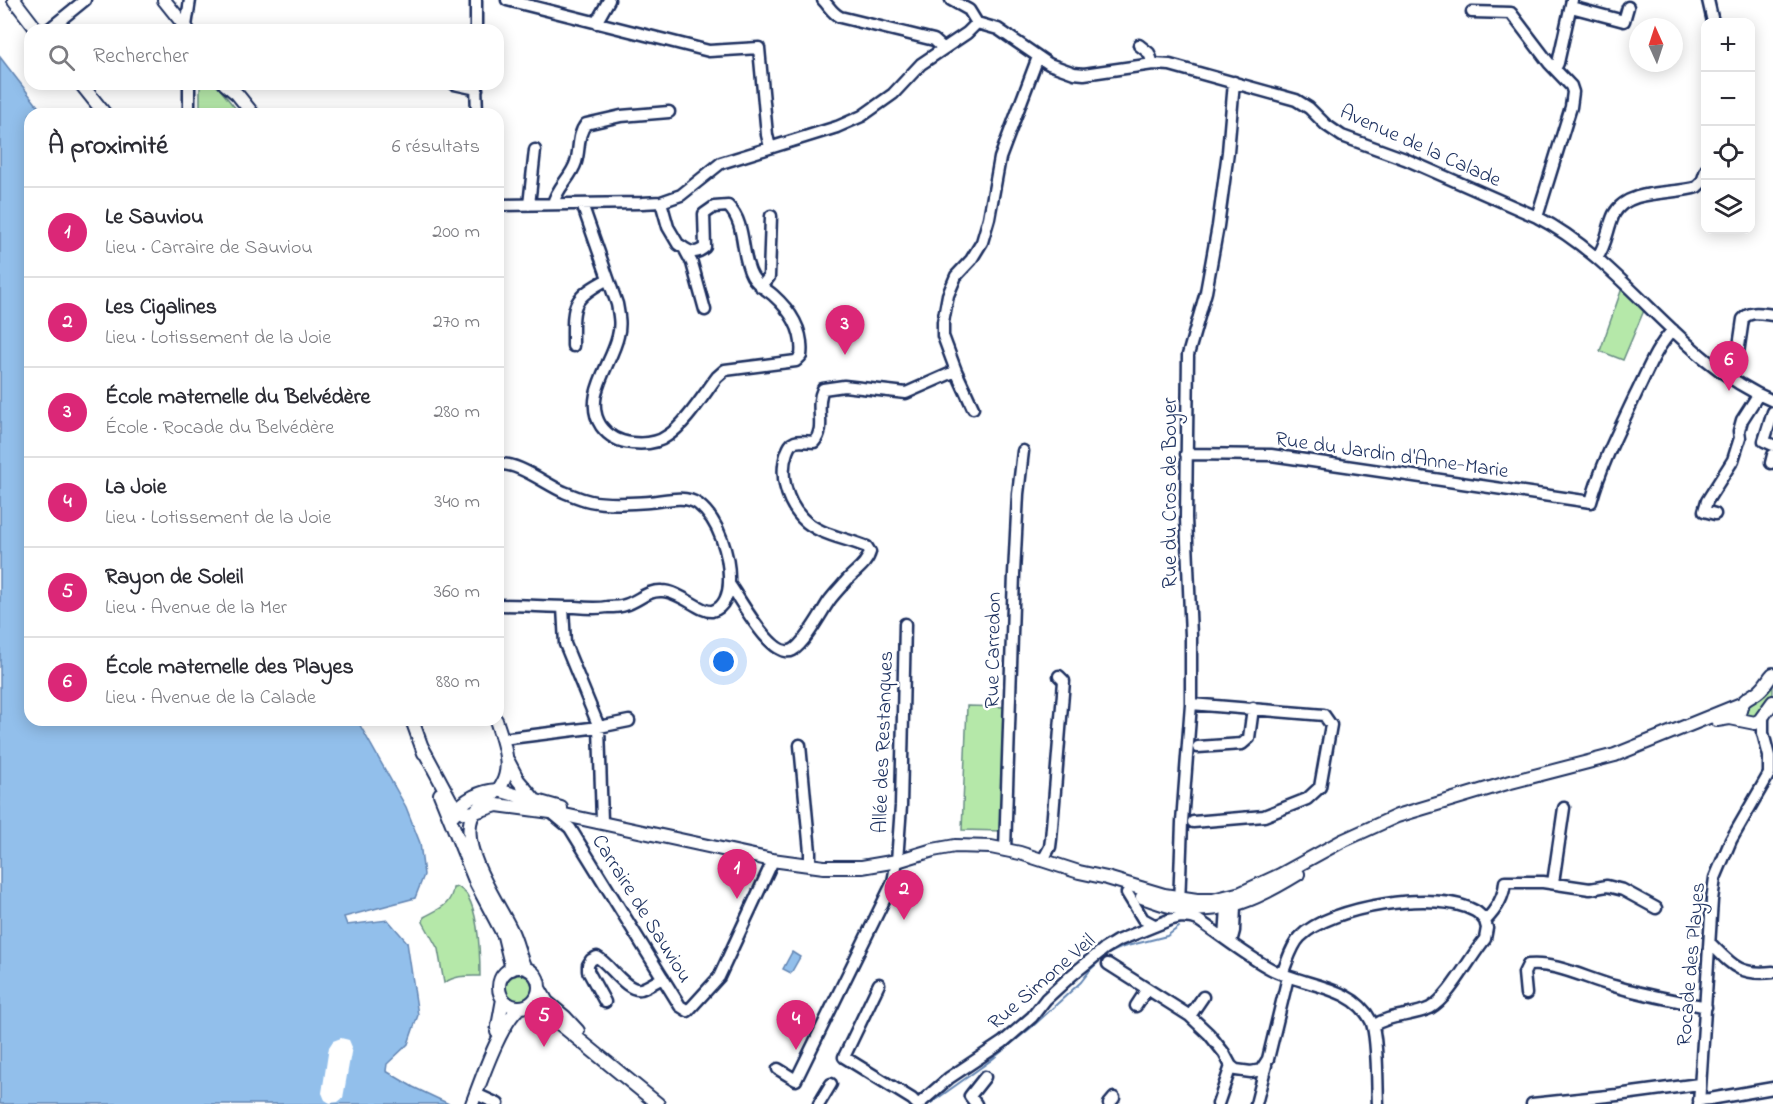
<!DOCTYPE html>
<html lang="fr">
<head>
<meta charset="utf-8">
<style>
  :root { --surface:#fff; --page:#f2f2f3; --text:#2b2b33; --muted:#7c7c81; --line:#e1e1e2; --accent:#db2777 }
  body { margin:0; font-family:"Indie Flower",sans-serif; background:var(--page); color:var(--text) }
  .controls { position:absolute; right:18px; top:18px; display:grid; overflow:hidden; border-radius:12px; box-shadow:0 3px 15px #0003 }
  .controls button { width:54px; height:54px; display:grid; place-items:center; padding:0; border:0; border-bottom:2px solid var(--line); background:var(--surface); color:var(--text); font:30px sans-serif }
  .compass { position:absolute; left:1629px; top:18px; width:54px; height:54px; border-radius:50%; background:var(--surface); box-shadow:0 3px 15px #0003; rotate:357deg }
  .you { position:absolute; left:724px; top:662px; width:21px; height:21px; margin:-15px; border:4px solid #fff; border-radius:50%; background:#1a73e8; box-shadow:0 0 0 9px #1a73e833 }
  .badge { display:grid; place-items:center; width:39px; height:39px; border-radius:50%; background:var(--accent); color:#fff; font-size:20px; font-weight:700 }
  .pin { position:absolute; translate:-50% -50px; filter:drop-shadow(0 2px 3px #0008) }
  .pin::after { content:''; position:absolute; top:32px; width:21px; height:18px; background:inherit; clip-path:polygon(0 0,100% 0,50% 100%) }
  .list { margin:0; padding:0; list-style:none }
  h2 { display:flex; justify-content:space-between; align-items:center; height:78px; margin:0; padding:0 24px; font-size:26px }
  h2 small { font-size:20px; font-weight:400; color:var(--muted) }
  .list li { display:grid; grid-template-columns:39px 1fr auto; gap:18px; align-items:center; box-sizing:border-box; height:90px; padding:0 24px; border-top:2px solid var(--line) }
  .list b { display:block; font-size:22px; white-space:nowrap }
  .list p { margin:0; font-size:20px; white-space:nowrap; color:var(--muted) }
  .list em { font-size:20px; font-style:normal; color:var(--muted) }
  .icon { flex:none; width:33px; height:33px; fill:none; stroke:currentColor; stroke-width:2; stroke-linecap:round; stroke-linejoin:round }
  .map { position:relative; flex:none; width:1773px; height:1104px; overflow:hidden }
  .search { position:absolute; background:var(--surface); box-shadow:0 3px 15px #0003; left:24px; top:24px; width:480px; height:66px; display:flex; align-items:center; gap:15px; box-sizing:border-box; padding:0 21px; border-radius:18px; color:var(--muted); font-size:22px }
  .panel { position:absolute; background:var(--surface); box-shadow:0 3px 15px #0003; left:24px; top:108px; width:480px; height:618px; border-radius:18px }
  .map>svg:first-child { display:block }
  .green { fill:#b5e8a9; stroke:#688c84; stroke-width:1.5 }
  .water { fill:#92bfeb; stroke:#6285b3; stroke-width:1.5 }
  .pier { fill:#fff }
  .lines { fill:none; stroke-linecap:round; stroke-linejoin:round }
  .stream { stroke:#6285b3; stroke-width:2 }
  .minor-casing { stroke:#1b2f5e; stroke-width:15 }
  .major-casing { stroke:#1b2f5e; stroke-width:16 }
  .minor { stroke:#fff; stroke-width:10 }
  .major { stroke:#fff; stroke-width:12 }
  .labels { text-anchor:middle; stroke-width:5; stroke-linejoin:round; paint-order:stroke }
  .street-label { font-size:21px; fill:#1b2f5e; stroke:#fff }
</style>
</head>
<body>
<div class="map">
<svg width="1773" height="1104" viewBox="0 0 1773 1104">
  <rect width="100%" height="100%" fill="#fff"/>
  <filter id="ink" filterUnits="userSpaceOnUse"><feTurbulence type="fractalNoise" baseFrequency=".0167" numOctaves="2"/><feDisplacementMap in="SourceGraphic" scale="12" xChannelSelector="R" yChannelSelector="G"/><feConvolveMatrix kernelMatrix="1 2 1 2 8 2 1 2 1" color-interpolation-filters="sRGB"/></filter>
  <g filter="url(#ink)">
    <path class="green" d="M204 84H214L219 88 240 114H200V87Z
      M1622 288 1645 308 1623 360 1600 351Z
      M1773 674V702L1768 708 1747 722 1740 706Z
      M967 706 1006 707 1003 831 962 830Z
      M458 887C462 890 467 893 468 897 479 916 480 955 480 976 466 976 456 975 444 983L438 949 423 922 424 917C438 909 451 906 453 888Z
      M506 988a13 13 0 1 1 26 0a13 13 0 1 1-26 0Z"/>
    <path class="water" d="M0 57 44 114H30V720H357L406 807 420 843 424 875 415 898 344 917 347 925 388 920 407 942 418 1015 408 1044 387 1064 386 1071 413 1087 449 1104H0Z
      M792 952 800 957 791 973 783 969Z"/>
    <path class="pier" d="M341 1038 349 1040 352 1047 343 1098 338 1102 330 1103 325 1100 322 1093 329 1047 333 1041Z"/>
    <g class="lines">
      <path class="stream" d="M931 1103 990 1061 1033 1026 1081 982 1091 969 1107 954 1123 947 1167 936 1179 927"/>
      <g class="minor-casing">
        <path id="minor" d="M476 0V30
          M507 0 709 51 759 48 767 135 770 147
          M823 0C829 6 832 13 840 17L934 40 943 48
          M951 0 969 10 977 23 998 29 1049 64 1074 73 1084 74 1153 64 1170 65 1296 100 1309 108 1326 125 1342 136 1405 159 1537 217C1627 263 1679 362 1773 401
          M1708 0 1713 22
          M1571 7 1624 21 1628 7
          M1472 12 1511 13 1549 63 1571 86 1573 92 1571 107 1537 217
          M596 23 609 0
          M186 26 190 0
          M48 30 85 0
          M1139 45 1149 53 1153 64
          M1555 69 1558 63 1572 0
          M454 84 477 89
          M476 84 477 114
          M189 114V84
          M661 202 668 227 678 244 684 248 692 263 705 310
          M553 204C557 187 571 178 576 162 580 149 577 135 586 124L621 116 669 112
          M582 204 617 304C619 315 621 325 618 336 612 364 582 397 601 426 609 437 619 442 632 443 643 444 658 443 667 436 685 425 704 394 717 377L725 370 796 361 801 356C804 331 791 311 773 295 766 289 757 285 752 276 740 255 747 224 728 206L714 207 704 214 705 247C697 254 692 253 684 248
          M498 205 642 203 661 202 681 195 721 163 837 127 862 116 893 94 921 64 967 33 977 23
          M529 205 535 150
          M1597 258C1607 244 1607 229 1614 214 1628 188 1674 195 1697 187L1702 182 1706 170
          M761 287 769 277 771 216
          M573 346C573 305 570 299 608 279
          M1736 367 1743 319C1750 310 1763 314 1773 315
          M956 371 973 408
          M1773 412 1764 441 1773 445
          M1186 454 1271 455 1591 502C1601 465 1619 430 1636 394 1647 372 1656 347 1673 330
          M1771 463 1773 455
          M498 465C515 460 547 485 564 492 572 495 581 499 590 501 608 505 630 503 649 502 664 501 684 494 698 504 719 520 730 556 729 582 729 592 725 608 712 611 701 613 680 591 662 591 647 590 639 601 625 605 620 607 613 607 607 607 597 609 586 608 575 607 549 607 524 605 498 605
          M1715 514 1704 511 1707 501 1733 460 1740 438 1739 431 1742 420 1758 395
          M729 584C740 598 772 661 793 650 805 643 821 613 829 601 834 594 841 587 847 580 855 571 867 564 870 552L867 547C846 538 818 535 802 518 786 501 779 474 787 452 789 447 790 444 795 442 800 440 808 442 814 442 827 427 814 408 823 389L844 386 906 393 956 371 943 336V322L948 295 956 276 971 260 982 242 989 218 1000 158 1038 57
          M563 607 565 644 599 727 602 821
          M1191 704 1324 715 1331 725 1320 787 1307 799 1264 816 1193 822
          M502 739 599 727 629 721
          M800 745 810 852V866
          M1198 747 1242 744 1249 738 1253 708
          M552 813 570 828 680 1006 688 1011 719 977 771 865 772 860
          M1005 850 1014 574 1018 494 1023 451
          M1043 860 1050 847 1051 839 1064 681 1059 676
          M1553 883 1564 808
          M1127 893 1143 919 1154 925
          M1228 902 1235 905 1234 931 1231 942
          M1179 905 1182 822 1191 704V636L1186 518 1188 355 1206 292 1218 226 1228 152 1234 82
          M1225 938 1227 907 1232 901
          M1710 943C1732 965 1739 976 1773 972
          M1108 964 1190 1016 1209 1034 1224 1053 1231 1066 1236 1070 1251 1072 1261 1070 1268 1059 1288 977
          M1282 974C1287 963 1291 946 1300 937 1330 906 1438 889 1475 911 1479 913 1482 917 1485 921 1496 910 1504 897 1505 882H1543L1590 889 1607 886 1623 890 1656 908
          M879 984 844 1057 912 1099 917 1104
          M1526 994 1524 973 1528 965C1557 962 1586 979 1614 986 1644 995 1675 1000 1706 1007
          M605 1002 588 971V965L591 960 597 957C610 964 626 992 641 989 648 987 656 981 663 978
          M1136 1006 1147 989
          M1190 1016 1203 997
          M1373 1026C1390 1014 1411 1017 1430 1008 1449 998 1470 957 1485 939L1487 928 1485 921
          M778 1069 796 1080 893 882 897 861 901 806 905 624
          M476 1094 498 1104
          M1699 1100 1710 1099 1773 1088
          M819 1104 831 1084
          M919 1104 949 1078 1003 1042 1032 1017 1046 999 1072 975 1104 949 1117 941 1169 920 1181 917 1192 918 1198 920C1222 936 1245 955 1271 969 1302 986 1353 985 1371 1021 1378 1036 1377 1085 1378 1104
          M976 1104 970 1096 985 1077
          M1109 1104 1114 1098
          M1218 1104 1231 1066
          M1256 1104 1266 1065
          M1532 1104 1617 1095 1699 1084
          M1699 1104 1712 900 1715 878 1731 840 1769 774V756L1763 733V716"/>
      </g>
      <g class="major-casing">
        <path id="major" d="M14 0 37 30
          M164 0 188 30
          M81 84 105 114
          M225 84 237 94 253 114
          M1740 711C1742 697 1752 698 1760 690 1766 685 1768 679 1773 674
          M412 720 424 753
          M496 720C505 748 518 778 488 799 480 805 471 814 470 824 465 857 497 901 511 930 517 942 519 956 525 968
          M1717 720 1730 718 1755 723 1760 720 1773 702
          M421 745 451 801 458 809 465 813 475 812 497 805 551 812 772 860 824 867H862L897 861 933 850 955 846 991 847 1020 853 1079 872 1107 878 1164 895 1197 900H1213L1241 893 1280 875 1342 841 1397 816 1507 783 1615 755 1741 704
          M508 761 518 780 534 799
          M440 794 476 883 504 936 512 969
          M454 814C463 799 481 791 498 790L561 808
          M1142 897C1154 901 1166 906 1178 908 1225 915 1259 898 1298 874
          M499 987a20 20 0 1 1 40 0a20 20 0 1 1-40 0Z
          M539 988 547 1002 565 1017 578 1031
          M528 1005 541 1009 549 1015 658 1104
          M497 1032 503 999
          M472 1104C482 1078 500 1024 520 1007"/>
      </g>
      <use href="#minor" class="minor"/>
      <use href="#major" class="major"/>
    </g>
  </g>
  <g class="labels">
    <g class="street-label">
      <text transform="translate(1421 145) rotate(24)" y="7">Avenue de la Calade</text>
      <text transform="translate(1392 454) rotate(8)" y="7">Rue du Jardin d'Anne-Marie</text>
      <text transform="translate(1169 493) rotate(-90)" y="7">Rue du Cros de Boyer</text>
      <text transform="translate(992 650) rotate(-89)" y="7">Rue Carredon</text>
      <text transform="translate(882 742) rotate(-88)" y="7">Allée des Restanques</text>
      <text transform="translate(643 908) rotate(58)" y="7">Carraire de Sauviou</text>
      <text transform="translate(1690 964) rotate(-85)" y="7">Rocade des Playes</text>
      <text transform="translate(1041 981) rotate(-41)" y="7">Rue Simone Veil</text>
    </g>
  </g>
</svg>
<div class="controls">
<button>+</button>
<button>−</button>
<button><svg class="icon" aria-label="locate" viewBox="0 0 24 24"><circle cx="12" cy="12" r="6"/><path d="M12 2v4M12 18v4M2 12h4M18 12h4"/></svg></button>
<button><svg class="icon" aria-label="layers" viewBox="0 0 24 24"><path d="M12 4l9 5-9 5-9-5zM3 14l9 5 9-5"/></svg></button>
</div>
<svg class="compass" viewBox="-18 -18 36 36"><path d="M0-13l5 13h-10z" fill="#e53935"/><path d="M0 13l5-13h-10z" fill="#7c7c81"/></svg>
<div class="you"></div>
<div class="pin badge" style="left:737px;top:899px">1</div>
<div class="pin badge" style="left:904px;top:920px">2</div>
<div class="pin badge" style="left:845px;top:355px">3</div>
<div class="pin badge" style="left:796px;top:1050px">4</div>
<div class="pin badge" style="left:544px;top:1047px">5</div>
<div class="pin badge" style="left:1729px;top:391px">6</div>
<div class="search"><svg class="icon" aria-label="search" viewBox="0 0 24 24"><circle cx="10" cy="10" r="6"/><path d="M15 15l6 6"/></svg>Rechercher</div>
<section class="panel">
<h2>À proximité<small>6 résultats</small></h2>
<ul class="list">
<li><span class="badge">1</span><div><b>Le Sauviou</b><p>Lieu · Carraire de Sauviou</p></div><em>200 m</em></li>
<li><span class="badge">2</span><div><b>Les Cigalines</b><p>Lieu · Lotissement de la Joie</p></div><em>270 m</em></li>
<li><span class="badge">3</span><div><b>École maternelle du Belvédère</b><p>École · Rocade du Belvédère</p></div><em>280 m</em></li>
<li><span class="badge">4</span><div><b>La Joie</b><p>Lieu · Lotissement de la Joie</p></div><em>340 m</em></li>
<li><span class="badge">5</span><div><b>Rayon de Soleil</b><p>Lieu · Avenue de la Mer</p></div><em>360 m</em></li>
<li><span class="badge">6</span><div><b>École maternelle des Playes</b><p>Lieu · Avenue de la Calade</p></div><em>880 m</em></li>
</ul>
</section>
</div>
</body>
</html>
